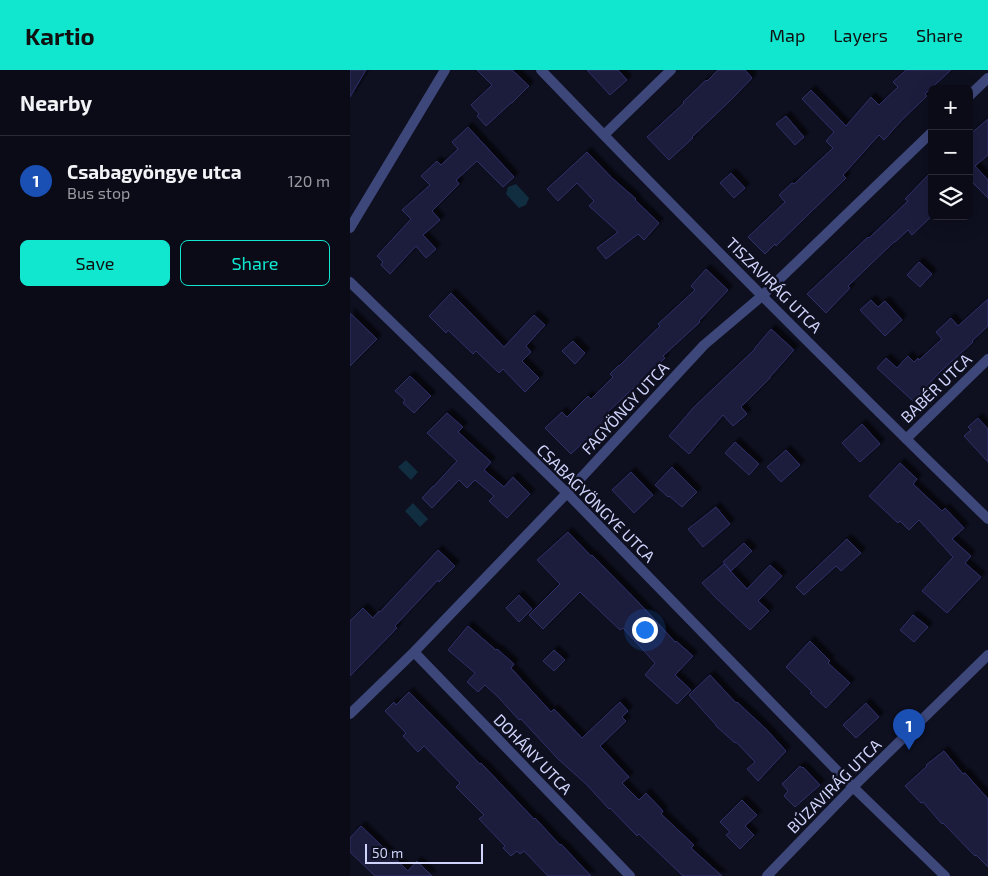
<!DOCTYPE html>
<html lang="en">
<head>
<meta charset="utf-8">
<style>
  :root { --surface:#0a0b17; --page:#181924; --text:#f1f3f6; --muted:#999ba1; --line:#2a2b36; --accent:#11e6cf }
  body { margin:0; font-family:"Exo 2",sans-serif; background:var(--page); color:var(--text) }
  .controls { position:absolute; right:15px; top:15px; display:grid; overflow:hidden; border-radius:8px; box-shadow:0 5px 20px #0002 }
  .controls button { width:45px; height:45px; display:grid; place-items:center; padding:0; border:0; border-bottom:1px solid var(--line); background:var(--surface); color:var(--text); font:25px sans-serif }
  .scale { position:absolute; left:15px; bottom:12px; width:118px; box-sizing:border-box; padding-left:5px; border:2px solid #d0d4fb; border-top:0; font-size:14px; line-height:18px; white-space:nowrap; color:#d0d4fb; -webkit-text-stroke:4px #0e0f1f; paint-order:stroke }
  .you { position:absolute; left:294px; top:559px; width:18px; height:18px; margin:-12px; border:4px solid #fff; border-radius:50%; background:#1a73e8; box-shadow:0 0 0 8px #1a73e833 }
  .badge { display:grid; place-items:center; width:32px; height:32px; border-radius:50%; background:var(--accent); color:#fff; font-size:16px; font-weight:700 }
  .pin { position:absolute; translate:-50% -41px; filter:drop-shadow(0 1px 2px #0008) }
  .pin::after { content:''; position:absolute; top:26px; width:18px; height:15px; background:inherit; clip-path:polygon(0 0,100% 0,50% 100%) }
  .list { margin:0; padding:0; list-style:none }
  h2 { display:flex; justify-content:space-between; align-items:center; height:65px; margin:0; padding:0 20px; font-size:21px }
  h2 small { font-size:16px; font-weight:400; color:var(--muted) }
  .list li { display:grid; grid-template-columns:32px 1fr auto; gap:15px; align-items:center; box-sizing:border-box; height:90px; padding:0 20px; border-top:1px solid var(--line) }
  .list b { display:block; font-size:19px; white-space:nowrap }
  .list p { margin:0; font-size:16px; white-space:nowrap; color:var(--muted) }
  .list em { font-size:16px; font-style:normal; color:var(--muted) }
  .actions { display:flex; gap:10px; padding:15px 20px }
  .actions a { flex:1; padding:11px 0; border:1px solid var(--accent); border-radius:8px; text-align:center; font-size:18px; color:var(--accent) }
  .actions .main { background:var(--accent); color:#111 }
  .icon { flex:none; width:28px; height:28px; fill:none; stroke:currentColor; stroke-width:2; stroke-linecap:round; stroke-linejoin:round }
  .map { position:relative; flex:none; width:638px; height:806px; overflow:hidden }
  header { display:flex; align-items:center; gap:30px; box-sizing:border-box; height:70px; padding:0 25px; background:var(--accent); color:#111 }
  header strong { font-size:24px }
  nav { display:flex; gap:28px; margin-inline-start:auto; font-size:18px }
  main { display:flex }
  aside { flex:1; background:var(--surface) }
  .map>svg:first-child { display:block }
  .water { fill:#112d40 }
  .building { fill:#1c1c3e; stroke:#2f3069; filter:url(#shadow) }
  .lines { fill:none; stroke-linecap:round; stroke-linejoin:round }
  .minor { stroke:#3d477a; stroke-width:10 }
  .labels { text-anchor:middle; stroke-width:5; stroke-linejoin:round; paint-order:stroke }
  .street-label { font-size:16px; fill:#d0d4fb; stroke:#0e0f1f }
</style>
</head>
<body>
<header>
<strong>Kartio</strong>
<nav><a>Map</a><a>Layers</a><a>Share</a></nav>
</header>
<main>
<aside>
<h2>Nearby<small></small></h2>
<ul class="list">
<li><span class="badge" style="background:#1a4fb4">1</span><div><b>Csabagyöngye utca</b><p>Bus stop</p></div><em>120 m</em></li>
</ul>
<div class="actions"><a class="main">Save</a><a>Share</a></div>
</aside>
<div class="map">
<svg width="638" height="806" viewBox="0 0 638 806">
  <defs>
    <filter id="shadow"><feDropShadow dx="4.5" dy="-4.5" stdDeviation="1" flood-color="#0009"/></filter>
  </defs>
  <rect width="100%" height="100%" fill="#0e0f1f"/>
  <path class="water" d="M166 114 179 128 176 135 169 138 156 124 158 117Z
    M56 390 68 402 61 410 48 397Z
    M63 433 78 449 70 457 55 441Z"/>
  <path class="building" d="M0 0H16L0 27Z
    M127 0H162L179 16 162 33H161L136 56 127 46 129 44 121 35 142 15Z
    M237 0H268L277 10 260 25Z
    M368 0H395L402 8 383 28 342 67 343 68 319 90 297 67 334 33 333 32 356 10 357 11Z
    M556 0H601L575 24 577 26 552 50 534 70 529 65 493 105 496 108 426 176 425 174 415 184 398 167 435 132 429 125 442 113 444 114 483 78 476 71 484 62 452 29 461 20 496 56 521 27 529 35 548 17 543 12Z
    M436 46 454 67 445 75 426 54Z
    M638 49V85L625 96 638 110V128L619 109V65Z
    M118 57 164 107 153 117 127 91 106 110 109 114 82 141 90 150 73 165 86 179 76 188 66 176 40 204 31 195 33 192 27 186 61 149 52 140 80 115 71 106 87 91 91 95 108 79 102 72Z
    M237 82 262 108 286 129 285 130 309 153 294 170 288 164 256 189 247 178 268 162 239 136 244 131 227 113 208 131 197 119Z
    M582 101V146L562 165 558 160 545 172H544L498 216 500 218 476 243 457 224 518 167 519 168 558 131 555 129Z
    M381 103 395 118 384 128 370 113Z
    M569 192 582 204 570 217 557 205Z
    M356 199 378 220 349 251 350 252 313 286 315 288 256 344 260 347 221 384 195 358 212 342 217 347 238 326 241 329 263 307 260 304 269 295V296L310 256 308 254 345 220 341 216Z
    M101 223 154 277 184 245 195 255 176 276 181 282 172 291 189 308 175 322 153 299 149 303 126 281 123 284 98 260 96 263 79 246Z
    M638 229V256L622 271 623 272 590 302 563 331 527 298 536 288 547 298 558 286 564 292 568 288 569 290 592 269 586 262 601 248 608 256Z
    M521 230 528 237 535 231 552 250 535 266 510 240Z
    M0 243 27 269 0 296Z
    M421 259 444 280 420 307V308L391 337 397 344 383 356 373 345 339 384 319 366 344 337 405 279H404Z
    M223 271 235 283 225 294 212 281Z
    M60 306 81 326 64 343 53 333 55 330 45 321Z
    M97 343 113 357 108 362 141 392 134 400 154 417 163 407 180 424 157 448 139 431 144 426 125 410 117 418 109 410 82 438 72 428 83 416V417L107 391 77 363Z
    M628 348 638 359V392L614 366 621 360 618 357Z
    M512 354 530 374 510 392 492 373Z
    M385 372 409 394 399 405 375 383Z
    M436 380 450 395 431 412 417 397Z
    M550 393 567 409 563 414 592 441 595 438 614 458 602 469 621 486 615 493 631 507 597 543 572 521 603 487 569 450 559 460 550 451 548 453 519 426Z
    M322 397 347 422 332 437 319 426 318 427 305 415Z
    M281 402 303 425 284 443 262 420Z
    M366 437 380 454 353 477 338 459Z
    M218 462 241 486 242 485 293 537 325 572 326 571 343 586 325 605 341 620 327 634 295 605 305 593 273 558 270 560 230 522 193 559 179 545 210 514 187 490Z
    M497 469 511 483 491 501 486 496 454 525 446 517Z
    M394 473 402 481 381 501 373 492Z
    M88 480 105 496 89 512 88 510 45 556 47 558 0 606V551L13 538 23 548 29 541 30 542Z
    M374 494 397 519 420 495 432 506 408 531 419 541 400 560 365 527 352 513Z
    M169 525 182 539 169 552 156 538Z
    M563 545 578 557 564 572 550 560Z
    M118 556 146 580 147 579 164 594 161 598 201 642 204 639 232 668 270 632 278 641 272 647 276 651 250 676 279 707 272 713 289 730 296 723 313 741 311 744 344 775 341 778 372 806H333L289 764 287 766 260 738 259 739 236 714 208 689 171 649 169 650 149 628 135 615 128 622 117 612 125 603 98 580Z
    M460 571 480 591 478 593 500 613 476 638 460 623 462 622 436 597Z
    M204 580 215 590 204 601 193 591Z
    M360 605 386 633 387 632 416 659 436 681 408 711 397 699 405 692 386 672 385 673 366 656V655L339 625Z
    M59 622 130 694 131 693 184 749 185 748 210 775 211 774 241 806H198L174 781 170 784 167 781 161 786 153 778 155 776 129 749 134 745 106 717 110 713 74 676 68 682 53 666 56 663 35 641 44 632 46 635Z
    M516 633 529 647 506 668 493 655Z
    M594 681 613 704 615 703 638 729V797L626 785 625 786 593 753 592 754 573 732 571 733 555 716 577 696 576 695Z
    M450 696 452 698 453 697 470 715 445 737 434 726 438 721 432 714Z
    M392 730 407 745 395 756 404 765 390 779 376 765 380 762 370 752Z
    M11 756 58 801 67 791 82 806H25L0 782V768Z"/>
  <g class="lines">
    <path class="minor" d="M191 0C337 152 487 302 638 449
      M619 26 638 8
      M254 65 321 0
      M0 158 95 0
      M0 212 217 423 503 717 595 806
      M556 369 638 289
      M64 582 280 806
      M0 644 64 582 217 423 354 275 413 225 582 62
      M417 806 503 717 638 585"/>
  </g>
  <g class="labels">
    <g class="street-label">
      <text transform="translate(424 215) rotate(45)" y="6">TISZAVIRÁG UTCA</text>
      <text transform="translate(586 318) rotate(-44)" y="6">BABÉR UTCA</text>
      <text transform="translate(275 338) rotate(-47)" y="6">FAGYÖNGY UTCA</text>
      <text transform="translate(246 433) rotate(45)" y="6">CSABAGYÖNGYE UTCA</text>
      <text transform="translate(183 684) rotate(46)" y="6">DOHÁNY UTCA</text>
      <text transform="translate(484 716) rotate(-45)" y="6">BÚZAVIRÁG UTCA</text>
    </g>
  </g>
</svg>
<div class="controls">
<button>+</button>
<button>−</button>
<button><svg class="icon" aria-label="layers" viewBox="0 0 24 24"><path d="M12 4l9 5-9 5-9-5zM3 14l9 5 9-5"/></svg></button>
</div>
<div class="scale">50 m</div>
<div class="you"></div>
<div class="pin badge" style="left:559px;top:680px;background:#1a4fb4">1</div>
</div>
</main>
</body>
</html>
